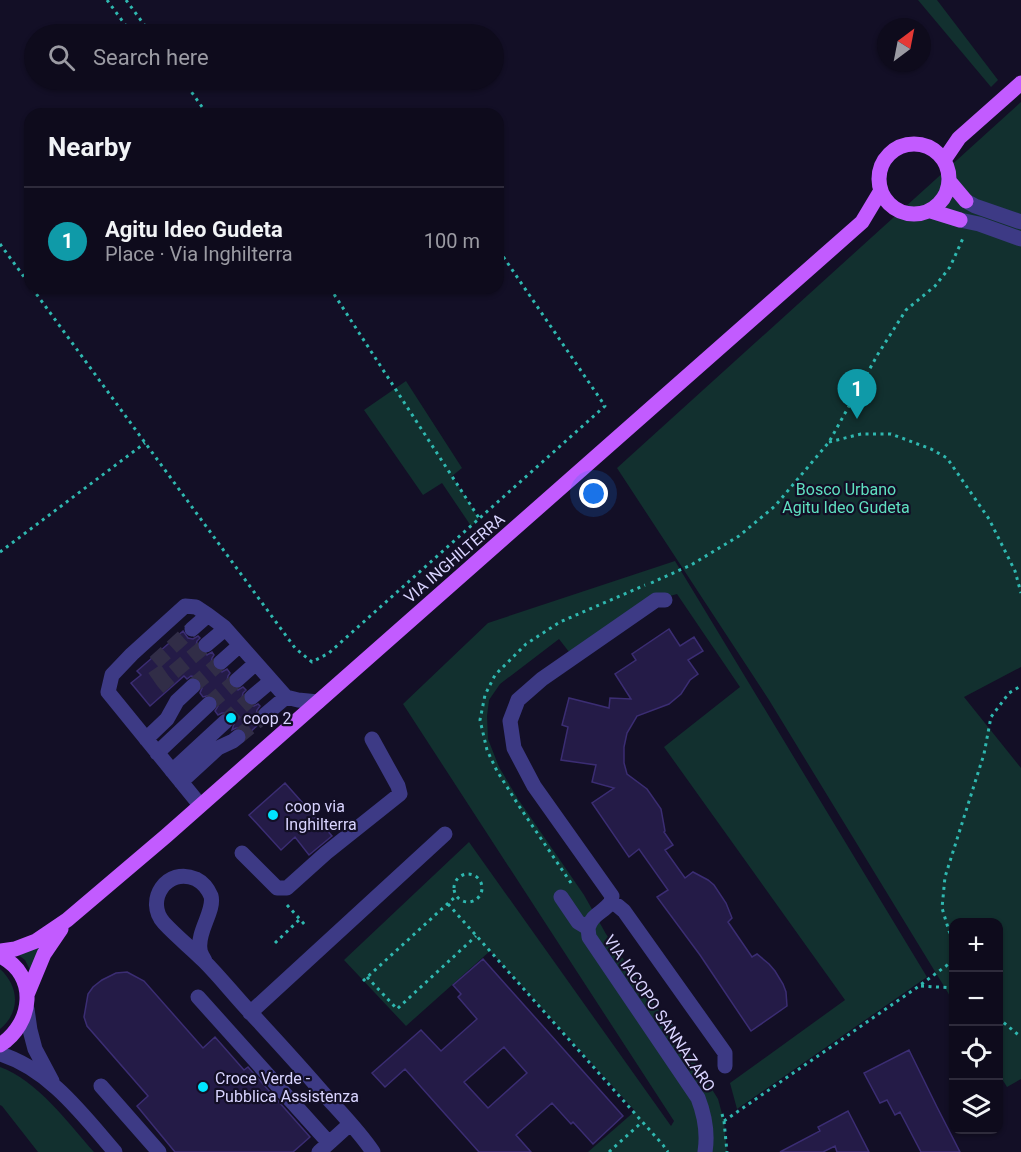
<!DOCTYPE html>
<html lang="en">
<head>
<meta charset="utf-8">
<style>
  :root { --surface:#0e0b1c; --page:#1c1929; --text:#f1f3f6; --muted:#9b9ba3; --line:#2e2b3b; --accent:#0b8043 }
  body { margin:0; font-family:Roboto,sans-serif; background:var(--page); color:var(--text) }
  .controls { position:absolute; right:18px; bottom:18px; display:grid; overflow:hidden; border-radius:12px; box-shadow:0 2px 4px #0004 }
  .controls button { width:54px; height:54px; display:grid; place-items:center; padding:0; border:0; border-bottom:2px solid var(--line); background:var(--surface); color:var(--text); font:30px sans-serif }
  .compass { position:absolute; left:877px; top:18px; width:54px; height:54px; border-radius:50%; background:var(--surface); box-shadow:0 2px 4px #0004; rotate:32deg }
  .you { position:absolute; left:594px; top:494px; width:21px; height:21px; margin:-15px; border:4px solid #fff; border-radius:50%; background:#1a73e8; box-shadow:0 0 0 9px #1a73e833 }
  .badge { display:grid; place-items:center; width:39px; height:39px; border-radius:50%; background:var(--accent); color:#fff; font-size:20px; font-weight:700 }
  .pin { position:absolute; translate:-50% -50px; filter:drop-shadow(0 2px 3px #0008) }
  .pin::after { content:''; position:absolute; top:32px; width:21px; height:18px; background:inherit; clip-path:polygon(0 0,100% 0,50% 100%) }
  .list { margin:0; padding:0; list-style:none }
  h2 { display:flex; justify-content:space-between; align-items:center; height:78px; margin:0; padding:0 24px; font-size:26px }
  h2 small { font-size:20px; font-weight:400; color:var(--muted) }
  .list li { display:grid; grid-template-columns:39px 1fr auto; gap:18px; align-items:center; box-sizing:border-box; height:108px; padding:0 24px; border-top:2px solid var(--line) }
  .list b { display:block; font-size:22px; white-space:nowrap }
  .list p { margin:0; font-size:20px; white-space:nowrap; color:var(--muted) }
  .list em { font-size:20px; font-style:normal; color:var(--muted) }
  .icon { flex:none; width:33px; height:33px; fill:none; stroke:currentColor; stroke-width:2; stroke-linecap:round; stroke-linejoin:round }
  .map { position:relative; flex:none; width:1021px; height:1152px; overflow:hidden }
  .search { position:absolute; background:var(--surface); box-shadow:0 2px 4px #0004; left:24px; top:24px; width:480px; height:66px; display:flex; align-items:center; gap:15px; box-sizing:border-box; padding:0 21px; border-radius:33px; color:var(--muted); font-size:22px }
  .panel { position:absolute; background:var(--surface); box-shadow:0 2px 4px #0004; left:24px; top:108px; width:480px; height:186px; border-radius:18px }
  .map>svg:first-child { display:block }
  .green { fill:#12302f }
  .building { fill:#241b47; stroke:#3b2d73; stroke-width:1.5; fill-rule:evenodd }
  .lines { fill:none; stroke-linecap:round; stroke-linejoin:round }
  .minor-tunnel { stroke:#312d47; stroke-width:15; stroke-dasharray:15 8; stroke-linecap:butt }
  .path { stroke:#2fb8b0; stroke-width:3; stroke-dasharray:3 4.5; stroke-linecap:butt }
  .minor { stroke:#3d3a85; stroke-width:15 }
  .major { stroke:#c25bff; stroke-width:15 }
  .poi-dot { fill:#00e5ff; stroke:#130f26; stroke-width:2 }
  .labels { text-anchor:middle; stroke-width:4.5; stroke-linejoin:round; paint-order:stroke }
  .park-label { font-size:16px; fill:#5fe0c0; stroke:#130f26 }
  .street-label { font-size:16px; fill:#d9d4ff; stroke:#130f26 }
  .poi-label { font-size:16px; fill:#d9d4ff; stroke:#130f26; text-anchor:start }
</style>
</head>
<body>
<div class="map">
<svg width="1021" height="1152" viewBox="0 0 1021 1152">
  <rect width="100%" height="100%" fill="#130f26"/>
  <path class="green" d="M918 0H937L998 80 991 87Z
    M1021 102V667L964 697 1021 768V1079L1007 1087 999 1074 998 922H954L953 1001 769 700 617 468Z
    M406 381 462 468 452 476 479 519 471 526 442 483 423 495 364 410Z
    M675 561 927 977 737 1109 730 1083 845 1000 664 747 740 687 677 594 656 600 573 657 559 639 500 684 489 700 487 716 488 739 499 767 518 799 584 895 606 934 695 1062 718 1099 724 1121 727 1152H588L635 1111 490 951 406 1026 344 960 469 842 671 1126 674 1121 403 704 488 623Z
    M48 940 31 972 25 960 17 954Z
    M0 969C19 986 21 1012 0 1029Z
    M0 1067C37 1080 68 1123 94 1152H38L2 1106 0 1105Z"/>
  <path class="building" d="M669 629 680 646 694 637 703 651 688 660 698 674 690 680 681 694 669 704 637 716 627 733 624 747V763L627 774 647 789 661 809 665 831 664 832 673 845 665 850 685 878 693 872 708 880 714 885 726 903 732 918 728 922 752 957 757 954 769 964 775 971 783 984 786 992 787 1006 751 1031 700 955 657 897 668 890 639 849 629 857 592 803 614 788 592 782 596 765 561 760 568 727 562 725 569 698 609 708 610 698 631 699 615 674 636 660 632 654Z
    M183 631 188 638 193 639 198 636 200 638 197 641 196 646 199 652 207 655 212 652 214 655 212 658 211 663 214 669 222 672 227 669 230 673 228 676 227 681 230 687 238 690 243 687 246 690 243 693 242 698 245 704 249 706H254L258 704 260 706 257 710 256 715 258 720 261 722 247 735 245 730 241 728H236L232 730 234 724 232 716 227 713H222L218 715 215 711 218 706 216 698 211 695 203 697 200 693 202 688V683L196 677 191 676 187 679 184 676 150 706 131 683 141 675 137 671Z
    M285 783 332 836 309 855 295 837 281 850 249 815Z
    M483 959 623 1116 593 1144 573 1122 571 1124 552 1103 516 1135 531 1152H479L405 1069 385 1087 372 1073 421 1030 441 1051 477 1019 458 997 461 994 453 985ZM504 1047 527 1073 488 1108 464 1082Z
    M127 972 144 981 203 1048 215 1037 244 1070 248 1067 310 1137 293 1152H175L137 1106 148 1096 87 1026 84 1017 88 994 93 987 102 980 116 973Z
    M909 1050 937 1107 960 1152H921L900 1112 895 1115 887 1100 880 1103 864 1073Z
    M848 1111 869 1152H837L835 1146 823 1152H780L820 1131 818 1127Z"/>
  <g class="lines">
    <path class="minor-tunnel" d="M163 681 152 665 192 629
      M193 686 221 662
      M169 688 163 681 206 645
      M209 704 237 680
      M225 722 252 697
      M238 737 266 714"/>
    <path class="path" d="M107 0 132 34
      M126 0 151 34
      M141 34 147 30
      M183 80 207 114
      M0 244 30 285
      M32 288 295 648 312 662 329 653 605 406 498 249
      M330 288 479 518
      M829 442 861 434H891L931 449 947 458 989 519 1015 571 1021 593
      M0 552 145 443
      M651 583 691 565 739 536 775 506 829 442 878 354 906 310 935 286 950 267 964 236
      M454 888a14 14 0 1 1 28 0a14 14 0 1 1-28 0Z
      M571 883 519 806 497 771 487 750 480 720 485 695 495 675 526 644 560 622 645 585
      M448 904 663 1145 668 1152
      M287 905 306 926
      M954 940 949 931 942 908 945 877 984 754 991 717 1009 693 1021 686
      M275 943 300 919
      M367 977 397 1009 476 936
      M363 981 456 896
      M921 986 954 988
      M666 1018 686 1047
      M998 1018 1021 1037
      M722 1114 724 1121 727 1152
      M724 1121 919 986 954 960
      M609 1152 642 1122"/>
    <path class="minor" d="M966 201 975 206 1021 222
      M960 220 979 224 1021 239
      M192 629 208 615
      M206 645 225 629
      M221 662 240 645
      M237 680 256 663
      M252 697 271 681
      M266 714 286 697
      M146 739 167 719 177 701 193 686
      M157 753 209 704
      M172 771 225 722
      M181 782 218 748 233 741 238 737
      M200 805 108 692 112 675 132 654 185 606 196 607 208 615 224 627 286 697 298 700 318 702
      M242 853 277 888H287L326 853 400 794 398 786 372 739
      M561 897 578 922 588 928 589 937 698 1098C705 1116 708 1133 705 1152
      M611 902 612 896 534 786 514 748 510 721 518 700 542 679 656 600H665
      M588 928C592 914 603 913 611 902L618 906 624 911 725 1053V1066
      M205 961C203 957 200 953 200 949 197 931 215 911 211 896 208 889 202 882 196 879 167 866 144 901 164 923 177 937 191 948 204 961 220 977 234 995 250 1012 275 1039 299 1065 323 1093 340 1112 359 1131 373 1152
      M198 997 329 1143
      M27 1009 30 1030 35 1049 52 1081
      M250 1013 445 834
      M0 1054C49 1069 83 1115 115 1152
      M101 1086 159 1152
      M319 1152 350 1124"/>
    <path class="major" d="M879 179a35 35 0 1 1 70 0a35 35 0 1 1-70 0Z
      M944 160 959 138 1021 83
      M950 182 966 201
      M931 211 960 220
      M0 951 15 949 36 941 67 920 166 836 862 222 880 192
      M0 956C39 975 33 1024 0 1045
      M27 995 44 954 61 929"/>
  </g>
  <g class="poi-dot">
    <circle cx="231" cy="718" r="6"/>
    <circle cx="273" cy="815" r="6"/>
    <circle cx="203" cy="1087" r="6"/>
  </g>
  <g class="labels">
    <g class="park-label">
      <text x="846" y="495">Bosco Urbano<tspan x="846" dy="18">Agitu Ideo Gudeta</tspan></text>
    </g>
    <g class="street-label">
      <text transform="translate(454 558) rotate(-41)" y="6">VIA INGHILTERRA</text>
      <text transform="translate(660 1013) rotate(56)" y="6">VIA IACOPO SANNAZARO</text>
    </g>
    <g class="poi-label">
      <text x="243" y="724">coop 2</text>
      <text x="285" y="812">coop via<tspan x="285" dy="18">Inghilterra</tspan></text>
      <text x="215" y="1084">Croce Verde -<tspan x="215" dy="18">Pubblica Assistenza</tspan></text>
    </g>
  </g>
</svg>
<div class="controls">
<button>+</button>
<button>−</button>
<button><svg class="icon" aria-label="locate" viewBox="0 0 24 24"><circle cx="12" cy="12" r="6"/><path d="M12 2v4M12 18v4M2 12h4M18 12h4"/></svg></button>
<button><svg class="icon" aria-label="layers" viewBox="0 0 24 24"><path d="M12 4l9 5-9 5-9-5zM3 14l9 5 9-5"/></svg></button>
</div>
<svg class="compass" viewBox="-18 -18 36 36"><path d="M0-13l5 13h-10z" fill="#e53935"/><path d="M0 13l5-13h-10z" fill="#9b9ba3"/></svg>
<div class="you"></div>
<div class="pin badge" style="left:857px;top:419px;background:#0f9aa8">1</div>
<div class="search"><svg class="icon" aria-label="search" viewBox="0 0 24 24"><circle cx="10" cy="10" r="6"/><path d="M15 15l6 6"/></svg>Search here</div>
<section class="panel">
<h2>Nearby<small></small></h2>
<ul class="list">
<li><span class="badge" style="background:#0f9aa8">1</span><div><b>Agitu Ideo Gudeta</b><p>Place · Via Inghilterra</p></div><em>100 m</em></li>
</ul>
</section>
</div>
</body>
</html>
